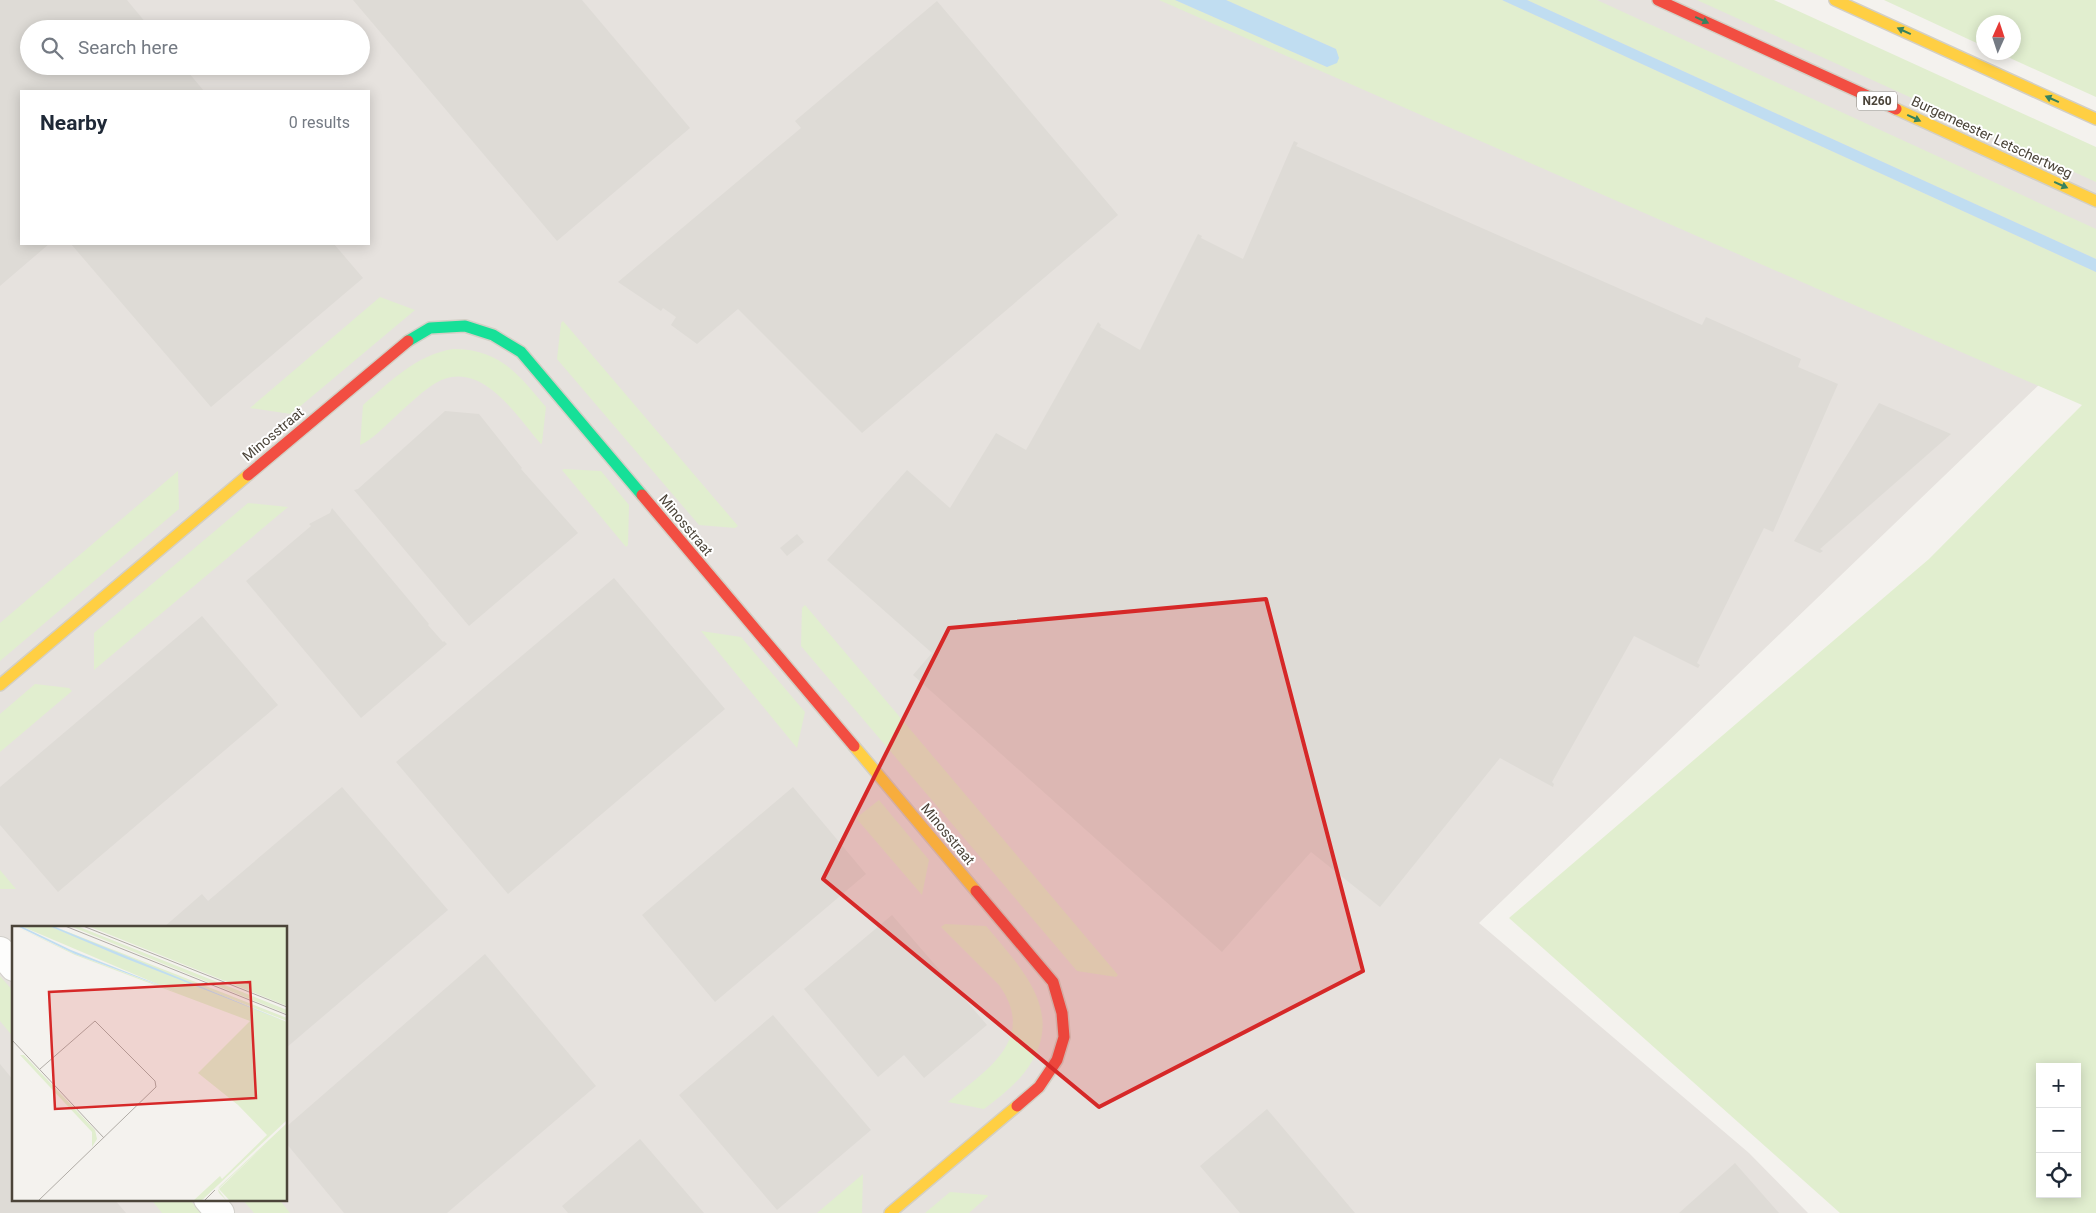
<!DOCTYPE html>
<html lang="en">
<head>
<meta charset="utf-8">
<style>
  :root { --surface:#fff; --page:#f6f6f7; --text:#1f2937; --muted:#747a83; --line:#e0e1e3 }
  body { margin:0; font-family:Roboto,sans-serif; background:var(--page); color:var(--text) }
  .controls { position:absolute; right:15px; bottom:15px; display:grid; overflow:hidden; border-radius:0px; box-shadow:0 2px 12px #0003 }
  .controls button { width:45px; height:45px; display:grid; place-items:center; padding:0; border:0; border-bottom:1px solid var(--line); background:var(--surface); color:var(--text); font:25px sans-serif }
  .compass { position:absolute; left:1976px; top:15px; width:45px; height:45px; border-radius:50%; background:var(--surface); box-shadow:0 2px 12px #0003; rotate:3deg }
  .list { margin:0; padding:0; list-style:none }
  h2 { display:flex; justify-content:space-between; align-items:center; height:65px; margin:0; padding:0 20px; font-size:21px }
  h2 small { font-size:16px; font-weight:400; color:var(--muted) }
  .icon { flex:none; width:28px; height:28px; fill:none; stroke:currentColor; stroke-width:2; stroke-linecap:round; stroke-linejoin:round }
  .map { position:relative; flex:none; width:2096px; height:1213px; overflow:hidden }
  .search { position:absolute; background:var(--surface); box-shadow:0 2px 12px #0003; left:20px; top:20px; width:350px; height:55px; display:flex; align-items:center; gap:12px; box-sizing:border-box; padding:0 18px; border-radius:28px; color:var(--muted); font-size:19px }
  .panel { position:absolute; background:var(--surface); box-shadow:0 2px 12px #0003; left:20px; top:90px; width:350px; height:155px; border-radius:0px }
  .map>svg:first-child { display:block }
  .industrial { fill:#e6e2de; fill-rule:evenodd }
  .green { fill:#e1eecf; fill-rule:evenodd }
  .water { fill:#c0ddf1 }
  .building { fill:#dedbd6 }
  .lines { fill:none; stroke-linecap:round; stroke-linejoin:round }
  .street-casing { stroke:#d2d0cb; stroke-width:30 }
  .fast-casing { stroke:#d3cfc5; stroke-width:14 }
  .slow-casing { stroke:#d3cfc5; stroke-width:14 }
  .jam-casing { stroke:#d3cfc5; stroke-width:14 }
  .street { stroke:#fdfdfc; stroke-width:28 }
  .fast { stroke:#16e098; stroke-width:11 }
  .slow { stroke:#ffcf43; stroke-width:11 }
  .jam { stroke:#f24e42; stroke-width:11 }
  .oneway { fill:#36825f }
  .marked { fill:#d62828; fill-opacity:0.2; stroke:#d62828; stroke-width:4; stroke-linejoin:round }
  .labels { text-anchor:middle; stroke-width:4; stroke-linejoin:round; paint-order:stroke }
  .shield { fill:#fff; stroke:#817c74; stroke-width:1 }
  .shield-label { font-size:12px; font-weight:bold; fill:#4b4439 }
  .street-label { font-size:14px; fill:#4b4439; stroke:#fff }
  .inset-road { fill:none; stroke:#b0aca6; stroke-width:1 }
  .view { fill:#d62828; fill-opacity:0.15; stroke:#d62828; stroke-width:2.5 }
  .inset-edge { fill:none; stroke:#4b4439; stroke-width:2.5 }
</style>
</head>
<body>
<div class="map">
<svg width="2096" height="1213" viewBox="0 0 2096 1213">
  <rect width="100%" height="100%" fill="#f4f2ee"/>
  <path class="industrial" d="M0 0H1740L2096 165V330L1479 923 1749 1153 1808 1213H0ZM29 29H361V66H29ZM21 91H369V244H21ZM14 927H286V1199H14Z"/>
  <path class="green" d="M1159 0H1175L1327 67 1336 49 1226 0H1502L2096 272V1213H1840L1509 918 1929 559 2082 405ZM2040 1067H2077V1194H2040Z
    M1527 0H1597L2096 229V259Z
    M1697 0H1774L2096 147V182Z
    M1884 0H2096V97L1999 53 2014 52V22H1984L1983 46Z
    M380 297 415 310 291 414 250 408Z
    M563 321 738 526 735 528 699 525 557 359 561 323Z
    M453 349C500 349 518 374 546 407L542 443 541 444C515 414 478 353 431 386 418 395 407 406 396 416 386 425 371 441 360 445L363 405C391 381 416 355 453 349Z
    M564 469 601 471 629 505 628 545 626 547 562 470Z
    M178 471 179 509 0 661V623Z
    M248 503 288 507 94 670V633Z
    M805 605 1118 975 1116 977 1077 971 801 646 802 608Z
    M701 631 741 637 805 712 797 748Z
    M35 684 69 688 72 691 0 752V714Z
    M879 800 929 860 922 895 856 818Z
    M0 870 16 889H0Z
    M945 924 986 926C1023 970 1069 1015 1024 1073 1013 1087 998 1098 984 1109L948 1102C986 1070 1038 1040 999 985L941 927Z
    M0 976 14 992V1038L0 1021Z
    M863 1174 862 1213H817Z
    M950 1192 987 1195 988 1196 969 1213H925Z
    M151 1199H189L201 1213H162Z
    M242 1199H279L290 1213H254Z"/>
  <path class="water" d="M1175 0H1226L1336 49 1339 58 1337 63 1327 67Z
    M1502 0H1527L2096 259V272Z"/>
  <path class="building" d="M0 0H127L151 29H29V66H183L204 91H21V244H49L0 286Z
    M353 0H582L690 128 557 241Z
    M937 1 1118 215 862 433 738 309 697 344 671 325 676 317 663 308 661 311 618 282 801 128 795 121Z
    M1294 141 1298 143 1296 146 1702 325 1706 317 1801 359 1798 367 1838 384 1773 532 1764 528 1697 663 1700 665 1698 668 1634 636 1552 782 1554 784 1553 787 1500 758 1380 907 1311 852 1222 952 913 675 932 653 827 560 907 470 950 508 996 433 1026 450 1098 322 1101 325 1100 327 1140 350 1198 234 1202 236 1201 238 1243 259Z
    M71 244H334L363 278 211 407Z
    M1879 403 1951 434 1820 549 1823 551 1820 553 1794 541Z
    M445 411 479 414 522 468 521 469 578 533 469 626 354 490 358 489Z
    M332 508 429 624 428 625 443 642 444 641 447 644 361 718 246 581 311 526 309 524 330 513Z
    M797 534 804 542 787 556 780 548Z
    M614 578 725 709 508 894 396 762Z
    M202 616 278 705 58 892 0 825V787Z
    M342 787 448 910 286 1048V927H164L202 894 208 901Z
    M793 787 866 874 715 1002 642 915Z
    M892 915 987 1025 924 1078 904 1055 878 1077 804 989Z
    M485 954 596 1086 447 1213H344L286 1143V1127Z
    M773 1015 871 1130 777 1210 679 1095Z
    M0 1064 14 1081V1199H114L126 1213H0Z
    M1267 1109 1355 1213H1240L1200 1166Z
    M640 1139 704 1213H568L562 1206Z
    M1735 1163 1779 1213H1679Z"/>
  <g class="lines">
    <g class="street-casing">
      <path id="street" d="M0 951 14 967
        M208 1199 220 1213"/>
    </g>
    <g class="fast-casing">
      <path id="fast" d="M408 341 430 328 465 326 493 335 521 352 642 495"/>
    </g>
    <g class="slow-casing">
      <path id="slow" d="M1835 0 2096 119
        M1896 109 2096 201
        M0 685 248 475
        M854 746 976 891
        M890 1213 1017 1106"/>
    </g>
    <g class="jam-casing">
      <path id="jam" d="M1658 0 1896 109
        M248 475 408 341
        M642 495 854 746
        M976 891 1053 982 1062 1013 1064 1037 1057 1060 1039 1087 1017 1106"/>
    </g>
    <use href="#street" class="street"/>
    <use href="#fast" class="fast"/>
    <use href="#slow" class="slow"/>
    <use href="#jam" class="jam"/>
  </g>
  <defs><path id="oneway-solid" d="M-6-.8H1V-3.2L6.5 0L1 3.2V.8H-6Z" transform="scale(1.25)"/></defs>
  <g class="oneway">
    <use href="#oneway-solid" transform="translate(1702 20) rotate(25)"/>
    <use href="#oneway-solid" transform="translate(1904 31) rotate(-155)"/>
    <use href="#oneway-solid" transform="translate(2052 99) rotate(-156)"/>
    <use href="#oneway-solid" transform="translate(1914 118) rotate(25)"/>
    <use href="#oneway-solid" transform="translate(2061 185) rotate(24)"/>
  </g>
  <path class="marked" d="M1266 599 1363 971 1099 1107 823 879 949 628Z"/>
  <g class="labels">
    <rect class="shield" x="1857" y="91.5" width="40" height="19" rx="4"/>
    <g class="shield-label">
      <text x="1877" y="105">N260</text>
    </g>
    <g class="street-label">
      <text transform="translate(1992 137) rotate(25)" y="5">Burgemeester Letschertweg</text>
      <text transform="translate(273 434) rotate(-40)" y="5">Minosstraat</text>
      <text transform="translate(686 525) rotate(50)" y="5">Minosstraat</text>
      <text transform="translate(948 834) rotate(50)" y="5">Minosstraat</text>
    </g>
  </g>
  <g transform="translate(12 926)">
    <rect width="275" height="275" fill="#f4f2ee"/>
    <path d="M3 0 63 28 164 66 9 0H37L275 96V194L189 275H181L208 250 210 253 255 209 226 179 186 147 238 95 63 29ZM41 0 275 92V95L110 30ZM58 0H65L275 84V88ZM76 0H275V80ZM8 129H12L83 204 85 213 80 221V206ZM275 197V275H218L207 263 258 214 206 263 215 275 207 267 206 264 207 261Z" fill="#e1eecf"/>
    <path d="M5 0H9L59 24 165 66 63 28ZM37 0H41L275 96 110 31Z" fill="#c0ddf1"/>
    <path class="inset-road" d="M53 0 275 89M71 0 275 81M0 114 92 212M26 275 144 161 143 155 83 95 28 143M192 275 203 264"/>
    <path class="view" d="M238 56 244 172 43 183 37 66Z"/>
    <rect width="275" height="275" class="inset-edge"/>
  </g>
</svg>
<div class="controls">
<button>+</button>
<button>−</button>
<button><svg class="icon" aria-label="locate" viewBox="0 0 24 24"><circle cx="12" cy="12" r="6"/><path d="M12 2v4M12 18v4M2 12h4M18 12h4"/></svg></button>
</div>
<svg class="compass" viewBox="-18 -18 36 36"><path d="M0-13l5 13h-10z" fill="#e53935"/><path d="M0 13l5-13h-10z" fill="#747a83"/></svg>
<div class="search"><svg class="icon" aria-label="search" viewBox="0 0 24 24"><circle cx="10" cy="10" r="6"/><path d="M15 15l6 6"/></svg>Search here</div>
<section class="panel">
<h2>Nearby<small>0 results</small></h2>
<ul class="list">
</ul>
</section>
</div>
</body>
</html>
